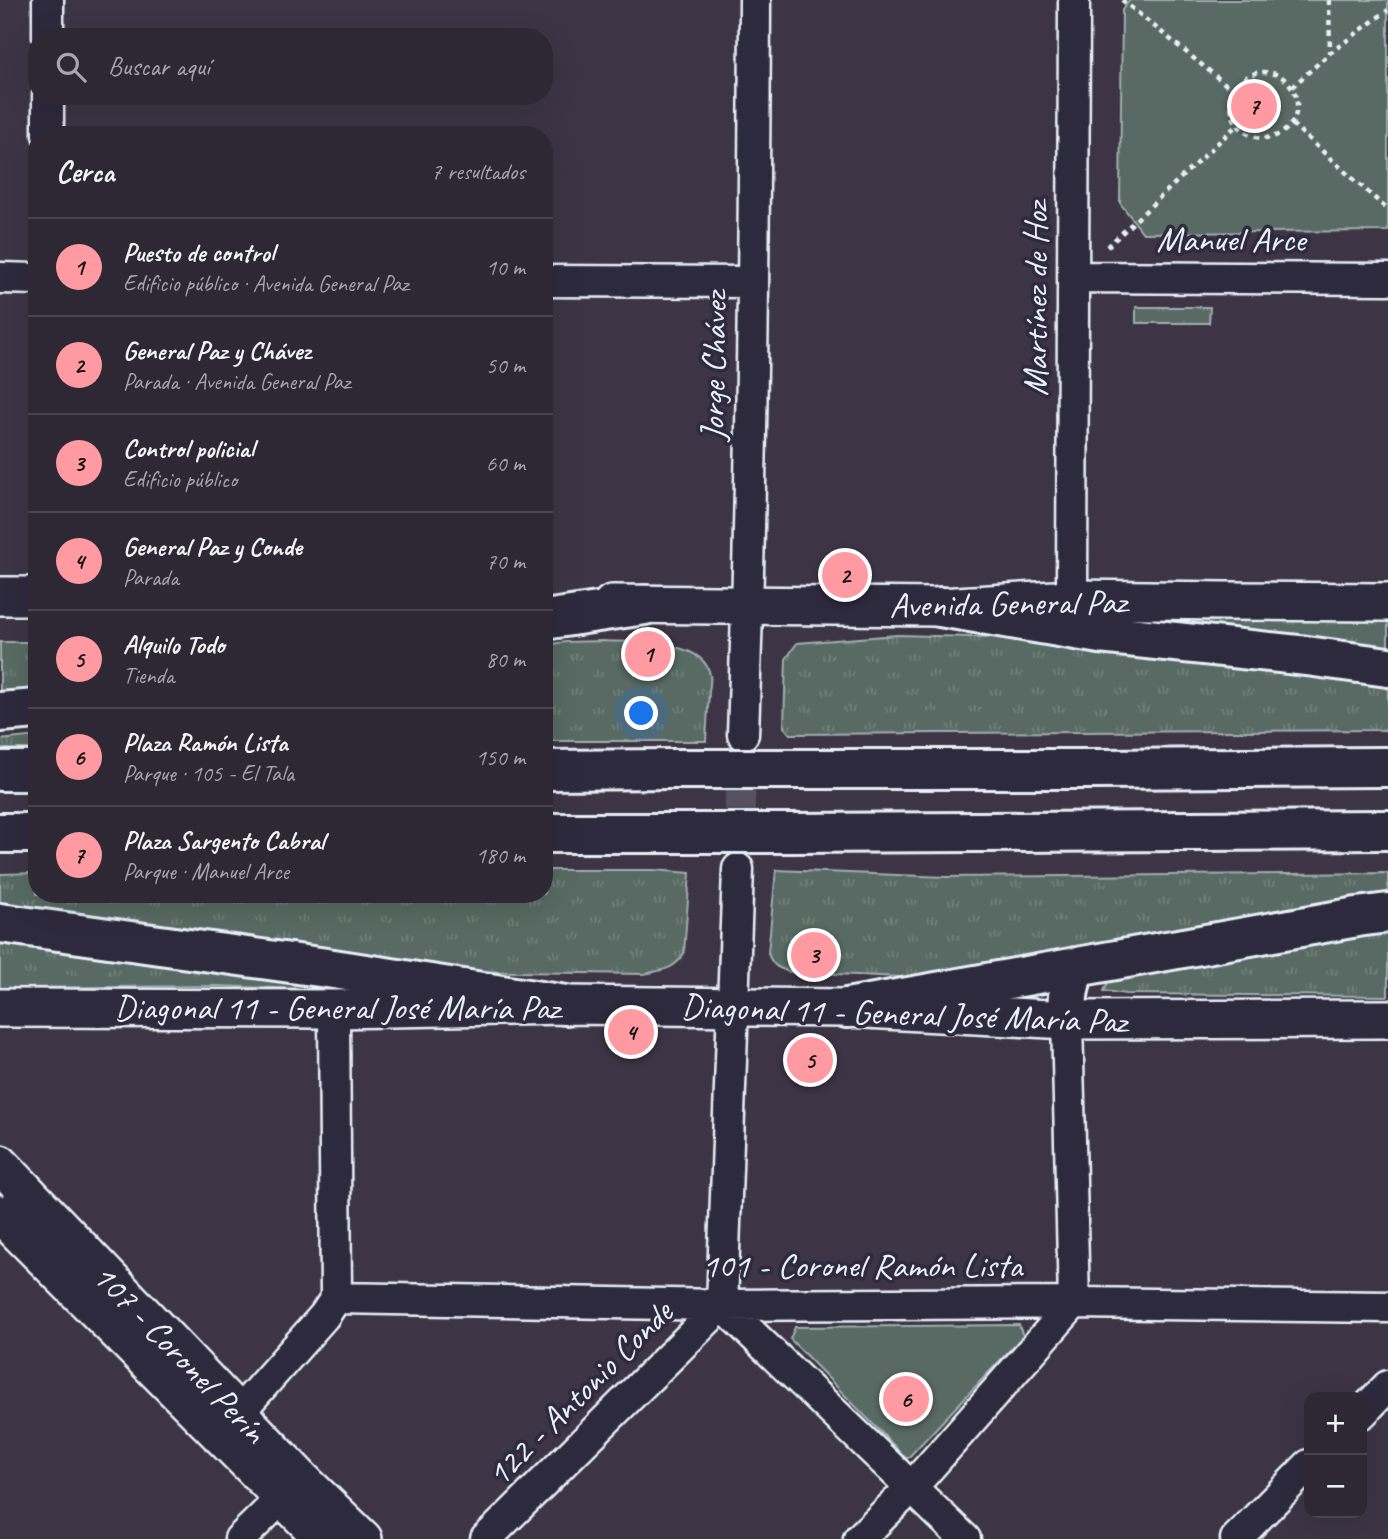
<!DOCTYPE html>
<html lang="es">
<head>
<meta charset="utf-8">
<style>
  :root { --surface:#2e2834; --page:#3a3440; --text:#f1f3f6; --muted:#a7a6ac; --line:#49444f; --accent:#ff9aa2 }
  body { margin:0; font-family:Caveat,sans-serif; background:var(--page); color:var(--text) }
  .controls { position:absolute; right:21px; bottom:21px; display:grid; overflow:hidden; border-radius:14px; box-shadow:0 7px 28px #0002 }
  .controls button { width:63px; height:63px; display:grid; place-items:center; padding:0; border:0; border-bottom:2px solid var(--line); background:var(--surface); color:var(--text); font:35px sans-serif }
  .you { position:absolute; left:642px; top:714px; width:24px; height:24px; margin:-18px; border:5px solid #fff; border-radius:50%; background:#1a73e8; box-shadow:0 0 0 10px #1a73e833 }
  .badge { display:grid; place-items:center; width:46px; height:46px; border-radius:50%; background:var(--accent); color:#111; font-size:23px; font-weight:700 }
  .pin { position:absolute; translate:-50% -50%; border:4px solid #fff; box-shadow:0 2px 7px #0006 }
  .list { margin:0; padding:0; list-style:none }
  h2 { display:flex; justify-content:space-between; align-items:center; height:91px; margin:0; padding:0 28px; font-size:30px }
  h2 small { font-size:23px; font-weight:400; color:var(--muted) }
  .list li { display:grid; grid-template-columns:46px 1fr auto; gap:21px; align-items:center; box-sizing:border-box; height:98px; padding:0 28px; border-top:2px solid var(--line) }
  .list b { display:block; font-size:26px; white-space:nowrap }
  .list p { margin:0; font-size:23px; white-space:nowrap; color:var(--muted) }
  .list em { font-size:23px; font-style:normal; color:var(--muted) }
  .icon { flex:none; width:38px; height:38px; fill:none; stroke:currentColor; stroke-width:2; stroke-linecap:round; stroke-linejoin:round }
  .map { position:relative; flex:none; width:1388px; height:1539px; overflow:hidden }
  .search { position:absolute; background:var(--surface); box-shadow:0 7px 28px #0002; left:28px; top:28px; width:525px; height:77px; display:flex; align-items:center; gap:18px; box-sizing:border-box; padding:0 24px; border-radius:28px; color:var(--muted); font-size:26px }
  .panel { position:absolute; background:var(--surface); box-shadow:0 7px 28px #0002; left:28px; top:126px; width:525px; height:777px; border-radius:28px }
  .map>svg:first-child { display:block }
  .grass { fill:url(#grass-tufts); stroke:#a0aeae; stroke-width:2 }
  .park { fill:#596b63; stroke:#a0aeae; stroke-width:2 }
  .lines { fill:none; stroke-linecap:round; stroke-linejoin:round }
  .minor-tunnel { stroke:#575160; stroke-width:30; stroke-dasharray:30 15; stroke-linecap:butt }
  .minor-casing { stroke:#e8f1f8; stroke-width:35 }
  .tertiary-casing { stroke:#e8f1f8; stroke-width:42 }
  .motorway-casing { stroke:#e8f1f8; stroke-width:44 }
  .path { stroke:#e8f1f8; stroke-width:4.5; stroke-dasharray:5 5; stroke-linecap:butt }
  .minor { stroke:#2f2a3d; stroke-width:30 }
  .tertiary { stroke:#2f2a3d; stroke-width:37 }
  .motorway { stroke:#2f2a3d; stroke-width:38 }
  .motorway-bridge-casing { stroke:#e8f1f8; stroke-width:44; stroke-linecap:butt }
  .motorway-bridge { stroke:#2f2a3d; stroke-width:38 }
  .labels { text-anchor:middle; stroke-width:7; stroke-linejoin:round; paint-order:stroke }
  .street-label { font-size:35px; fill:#e8f1f8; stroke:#2f2a3d }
</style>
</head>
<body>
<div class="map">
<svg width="1388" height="1539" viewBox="0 0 1388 1539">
  <defs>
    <pattern id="grass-tufts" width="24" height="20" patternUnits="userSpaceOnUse" patternTransform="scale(1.75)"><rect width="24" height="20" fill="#596b63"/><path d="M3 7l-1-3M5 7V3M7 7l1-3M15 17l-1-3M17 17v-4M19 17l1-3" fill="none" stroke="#71817a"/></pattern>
  </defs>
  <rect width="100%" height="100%" fill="#3d3545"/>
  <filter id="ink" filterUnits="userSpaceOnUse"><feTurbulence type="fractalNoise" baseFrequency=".0143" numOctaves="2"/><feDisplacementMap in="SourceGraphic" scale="14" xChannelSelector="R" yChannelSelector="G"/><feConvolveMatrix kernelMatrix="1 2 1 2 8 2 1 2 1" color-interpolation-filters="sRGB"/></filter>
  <g filter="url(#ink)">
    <path class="grass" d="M1136 307H1210L1209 323H1136Z
      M1276 618 1388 620V651L1172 624 1173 621 1177 619Z
      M897 635 973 637 1026 636 1388 682V730L790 734 784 727 786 659 797 643Z
      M603 641C631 643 704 638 710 675 711 680 710 686 709 691 708 708 707 724 706 741H544V645L566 642Z
      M0 642H37V688L0 695Z
      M37 736V749H0V740Z
      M544 870H654L690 873 684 953C675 970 662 970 644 974L458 971 0 914V874L37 873V894H544Z
      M776 870 946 877 1388 873V902L983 969 901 977 790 972C778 968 772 966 768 953Z
      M1388 929V996L1126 994 1104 991 1109 980Z
      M0 940 303 979V989L216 986 0 988Z"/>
    <path class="park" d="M1130 0H1388V231L1143 233 1120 203 1122 10Z
      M1019 1325 1023 1336 907 1459 790 1339 795 1327Z"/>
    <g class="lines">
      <path class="minor-tunnel" d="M738 855 742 747"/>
      <g class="minor-casing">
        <path id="minor" d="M48 37V0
          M48 135V96
          M1074 277 1388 279
          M0 278 37 279
          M544 281 753 282
          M1072 599 1074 0
          M743 734C752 489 754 245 755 0
          M336 1298 722 1305 1074 1303 1388 1307
          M722 1305 965 1539
          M1362 1413 1388 1386
          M224 1429 324 1316 336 1298 334 1009
          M240 1539 298 1482
          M486 1539 722 1305 738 869
          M859 1539 912 1487 1074 1303 1067 1020
          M1236 1539 1309 1465"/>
      </g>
      <g class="tertiary-casing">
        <path id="tertiary" d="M0 596H37
          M612 604 940 607 1072 599 1225 601 1388 602
          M0 1008 334 1009 566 1005 847 1008 1067 1020 1388 1019
          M0 1164 301 1479 363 1539
          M0 1214 324 1539"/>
      </g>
      <g class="motorway-casing">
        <path id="motorway" d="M940 607 1100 634 1307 656 1388 667
          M544 620 645 605
          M0 712 37 709
          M788 769H1095L1388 767
          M544 770 676 769
          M0 771H37
          M0 833H37
          M544 833H674
          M787 833 1388 830
          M0 923 327 968 566 1005
          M847 1008 1357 917 1388 913
          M1067 1020C1067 1000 1068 984 1076 967"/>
      </g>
      <path class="path" d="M1122 0 1234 91
        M1329 0 1330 52
        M1231 105a33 33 0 1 1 66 0a33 33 0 1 1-66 0Z
        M1292 87 1330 53 1388 10
        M1292 124 1388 210
        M1107 247 1237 125"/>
      <use href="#minor" class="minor"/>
      <use href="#tertiary" class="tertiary"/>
      <use href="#motorway" class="motorway"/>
      <g class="motorway-bridge-casing">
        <path id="motorway-bridge" d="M676 769H788
          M674 833H787"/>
      </g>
      <use href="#motorway-bridge" class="motorway-bridge"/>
    </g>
  </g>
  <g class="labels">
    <g class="street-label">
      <text x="1231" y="251">Manuel Arce</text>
      <text transform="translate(1035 299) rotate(-90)" y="12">Martínez de Hoz</text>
      <text transform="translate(713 366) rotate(-89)" y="12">Jorge Chávez</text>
      <text transform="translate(1008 603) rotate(-1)" y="12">Avenida General Paz</text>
      <text x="337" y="1019">Diagonal 11 - General José María Paz</text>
      <text transform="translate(904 1013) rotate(2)" y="12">Diagonal 11 - General José María Paz</text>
      <text x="862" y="1277">101 - Coronel Ramón Lista</text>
      <text transform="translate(180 1353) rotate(46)" y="12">107 - Coronel Perín</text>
      <text transform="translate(579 1393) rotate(-45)" y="12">122 - Antonio Conde</text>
    </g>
  </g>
</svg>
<div class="controls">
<button>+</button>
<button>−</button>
</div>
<div class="you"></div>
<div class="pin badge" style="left:648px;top:654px">1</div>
<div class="pin badge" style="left:845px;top:575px">2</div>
<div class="pin badge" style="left:814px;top:955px">3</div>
<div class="pin badge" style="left:631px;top:1032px">4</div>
<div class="pin badge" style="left:810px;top:1060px">5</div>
<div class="pin badge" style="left:906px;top:1399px">6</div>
<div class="pin badge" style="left:1254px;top:106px">7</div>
<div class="search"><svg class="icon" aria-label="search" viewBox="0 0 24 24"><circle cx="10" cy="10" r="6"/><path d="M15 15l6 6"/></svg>Buscar aquí</div>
<section class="panel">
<h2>Cerca<small>7 resultados</small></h2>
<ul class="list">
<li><span class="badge">1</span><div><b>Puesto de control</b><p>Edificio público · Avenida General Paz</p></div><em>10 m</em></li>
<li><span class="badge">2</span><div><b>General Paz y Chávez</b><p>Parada · Avenida General Paz</p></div><em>50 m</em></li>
<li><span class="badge">3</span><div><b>Control policial</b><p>Edificio público</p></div><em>60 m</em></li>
<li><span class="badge">4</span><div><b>General Paz y Conde</b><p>Parada</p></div><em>70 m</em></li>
<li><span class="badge">5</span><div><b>Alquilo Todo</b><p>Tienda</p></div><em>80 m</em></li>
<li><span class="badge">6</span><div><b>Plaza Ramón Lista</b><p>Parque · 105 - El Tala</p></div><em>150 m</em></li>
<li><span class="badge">7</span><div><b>Plaza Sargento Cabral</b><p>Parque · Manuel Arce</p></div><em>180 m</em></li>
</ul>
</section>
</div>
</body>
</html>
